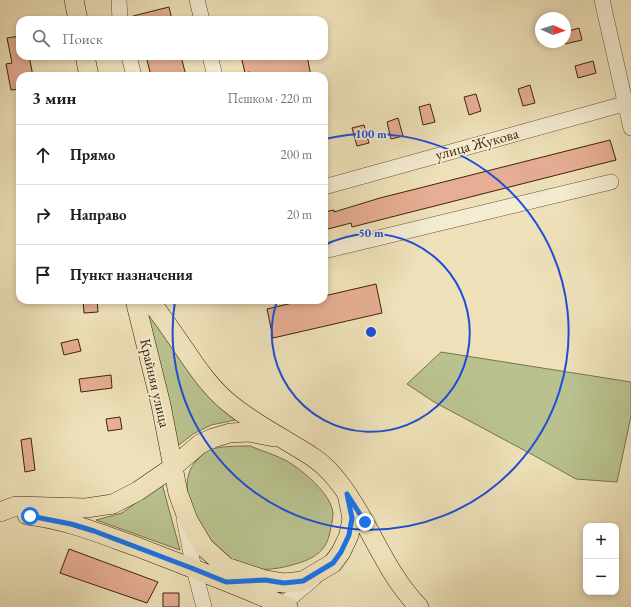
<!DOCTYPE html>
<html lang="ru">
<head>
<meta charset="utf-8">
<style>
  :root { --surface:#fff; --page:#f6f6f6; --text:#202124; --muted:#757577; --line:#e0e0e0 }
  body { margin:0; font-family:"EB Garamond",serif; background:var(--page); color:var(--text) }
  .controls { position:absolute; right:12px; bottom:12px; display:grid; overflow:hidden; border-radius:8px; box-shadow:0 2px 6px #0003 }
  .controls button { width:36px; height:36px; display:grid; place-items:center; padding:0; border:0; border-bottom:1px solid var(--line); background:var(--surface); color:var(--text); font:20px sans-serif }
  .compass { position:absolute; left:535px; top:12px; width:36px; height:36px; border-radius:50%; background:var(--surface); box-shadow:0 2px 6px #0003; rotate:93deg }
  .stop { position:absolute; width:12px; height:12px; margin:-9px; border:3px solid #1a73e8; border-radius:50%; background:#fff }
  .stop.end { background:#1a73e8; border-color:#fff; box-shadow:0 1px 4px #0008 }
  .list { margin:0; padding:0; list-style:none }
  h2 { display:flex; justify-content:space-between; align-items:center; height:52px; margin:0; padding:0 16px; font-size:17px }
  h2 small { font-size:13px; font-weight:400; color:var(--muted) }
  .list li { display:grid; grid-template-columns:26px 1fr auto; gap:12px; align-items:center; box-sizing:border-box; height:60px; padding:0 16px; border-top:1px solid var(--line) }
  .list b { display:block; font-size:15px; white-space:nowrap }
  .list em { font-size:13px; font-style:normal; color:var(--muted) }
  .icon { flex:none; width:22px; height:22px; fill:none; stroke:currentColor; stroke-width:2; stroke-linecap:round; stroke-linejoin:round }
  .map { position:relative; flex:none; width:631px; height:607px; overflow:hidden }
  .search { position:absolute; background:var(--surface); box-shadow:0 2px 6px #0003; left:16px; top:16px; width:312px; height:44px; display:flex; align-items:center; gap:10px; box-sizing:border-box; padding:0 14px; border-radius:12px; color:var(--muted); font-size:15px }
  .panel { position:absolute; background:var(--surface); box-shadow:0 2px 6px #0003; left:16px; top:72px; width:312px; height:232px; border-radius:12px }
  .map>svg:first-child { display:block }
  .green { fill:#b9c28f; stroke:#7c724c }
  .building { fill:#e6ae94; stroke:#402309 }
  .lines { fill:none; stroke-linecap:round; stroke-linejoin:round }
  .minor-casing { stroke:#6c5235; stroke-width:16 }
  .major-casing { stroke:#402309; stroke-width:20 }
  .minor { stroke:#f4ecd2; stroke-width:15 }
  .major { stroke:#eee1b9; stroke-width:19 }
  .route { stroke:#1a73e8; stroke-width:5 }
  .ring { fill:none; stroke:#1d4ed8; stroke-width:2 }
  .labels { text-anchor:middle; stroke-width:3.5; stroke-linejoin:round; paint-order:stroke }
  .street-label { font-size:15px; fill:#402309; stroke:#f4ecd2 }
  .centre { fill:#1d4ed8; stroke:#f4ecd2; stroke-width:2 }
  .ring-label { font-size:12px; text-anchor:middle; font-weight:bold; fill:#1d4ed8; stroke:#f4ecd2; stroke-width:3.5; stroke-linejoin:round; paint-order:stroke }
</style>
</head>
<body>
<div class="map">
<svg width="631" height="607" viewBox="0 0 631 607">
  <rect width="100%" height="100%" fill="#eee1b9"/>
  <filter id="stains"><feTurbulence type="fractalNoise" baseFrequency=".005" numOctaves="4"/><feColorMatrix values="0 0 0 0 .2 0 0 0 0 .09 0 0 0 0 .02 0 0 0 .5 -.17"/></filter>
  <radialGradient id="worn" r=".72"><stop offset=".6" stop-color="#630" stop-opacity="0"/><stop offset="1" stop-color="#630" stop-opacity=".3"/></radialGradient>
  <path class="green" d="M143 300 196 381 235 420 211 425 193 434 175 448Z
    M441 352 631 382V416L617 482 576 479 533 455 434 402 407 384Z
    M250 446C262 451 276 455 287 461 303 471 332 494 333 514 333 520 331 527 330 532 326 553 311 560 292 565 276 570 250 572 236 564 207 548 169 489 197 460 201 457 204 452 208 450 221 446 237 446 250 446Z
    M161 480 180 550 96 520 122 513 150 493Z"/>
  <path class="building" d="M169 7 172 20H134L133 16Z
    M579 28 582 40 565 44V32Z
    M20 36V56H29L33 76H20V89L11 90 6 64 12 63 7 38Z
    M146 56H181L186 76H151Z
    M241 56H307L311 76H250V72L245 73Z
    M593 61 596 73 578 78 575 66Z
    M530 85 535 103 523 106 518 89Z
    M476 94 481 111 469 115 464 97Z
    M430 104 435 122 423 125 419 107Z
    M398 118 403 136 391 139 387 122Z
    M364 125 369 143 357 146 352 128Z
    M610 140 616 160 352 227 351 223 324 230V212L334 210V212L380 198Z
    M376 284 382 313 273 338 267 309 305 300H324V296Z
    M83 300H97L98 312 84 313Z
    M78 339 81 351 64 355 61 343Z
    M111 375 112 388 81 392 79 379Z
    M120 417 122 429 108 431 106 419Z
    M31 438 35 470 25 472 21 440Z
    M69 549 158 582 147 603 60 573Z
    M163 593H179V607H163Z"/>
  <g class="lines">
    <g class="minor-casing">
      <path id="minor" d="M119 0 120 20
        M197 0 202 20
        M602 0 631 128
        M129 56 134 76
        M210 56 215 76
        M324 187 631 102
        M324 251 611 182
        M184 518 194 569 204 607
        M280 607 314 578"/>
    </g>
    <g class="major-casing">
      <path id="major" d="M74 0 78 20
        M85 56 89 76
        M135 300 161 405 178 493 188 520 204 547 226 567 265 580 284 583 303 581 333 563 341 552 349 535 352 518 347 494
        M150 300C158 312 168 325 176 337 192 360 207 385 229 403 246 417 266 429 285 440 301 450 318 458 331 473 367 513 382 570 419 607
        M0 512 16 506 86 508 113 504 138 491 173 467 200 444 213 438 230 433 249 432 274 437
        M27 515C65 519 101 534 135 546 187 566 238 586 288 607"/>
    </g>
    <use href="#minor" class="minor"/>
    <use href="#major" class="major"/>
  </g>
  <g class="lines">
    <path class="route" d="M30 516 71 524 94 531 194 569 226 582 265 580 284 583 303 581 333 563 341 552 349 535 352 518 347 494 365 522"/>
  </g>
  <g class="ring">
    <path d="M325 245A99 99 0 1 1 277 301"/>
    <path d="M325 139A198 198 0 1 1 175 301"/>
  </g>
  <g class="labels">
    <g class="street-label">
      <text transform="translate(477 144) rotate(-15)" y="5">улица Жукова</text>
      <text transform="translate(155 383) rotate(77)" y="5">Крайняя улица</text>
    </g>
  </g>
  <circle cx="371" cy="332" r="6" class="centre"/>
  <g class="ring-label">
    <text x="371" y="138">100 m</text>
    <text x="371" y="237">50 m</text>
  </g>
  <rect width="100%" height="100%" filter="url(#stains)"/>
  <rect width="100%" height="100%" fill="url(#worn)"/>
</svg>
<div class="controls">
<button>+</button>
<button>−</button>
</div>
<svg class="compass" viewBox="-18 -18 36 36"><path d="M0-13l5 13h-10z" fill="#e53935"/><path d="M0 13l5-13h-10z" fill="#757577"/></svg>
<div class="stop" style="left:30px;top:516px"></div>
<div class="stop end" style="left:365px;top:522px"></div>
<div class="search"><svg class="icon" aria-label="search" viewBox="0 0 24 24"><circle cx="10" cy="10" r="6"/><path d="M15 15l6 6"/></svg>Поиск</div>
<section class="panel">
<h2>3 мин<small>Пешком · 220 m</small></h2>
<ul class="list">
<li><svg class="icon" aria-label="ahead" viewBox="0 0 24 24"><path d="M12 20V5M6 11l6-6 6 6"/></svg><div><b>Прямо</b></div><em>200 m</em></li>
<li><svg class="icon" aria-label="right" viewBox="0 0 24 24"><path d="M7 20v-9h11M14 6l5 5-5 5"/></svg><div><b>Направо</b></div><em>20 m</em></li>
<li><svg class="icon" aria-label="arrive" viewBox="0 0 24 24"><path d="M6 21V4h12l-3 4 3 4H6"/></svg><div><b>Пункт назначения</b></div></li>
</ul>
</section>
</div>
</body>
</html>
